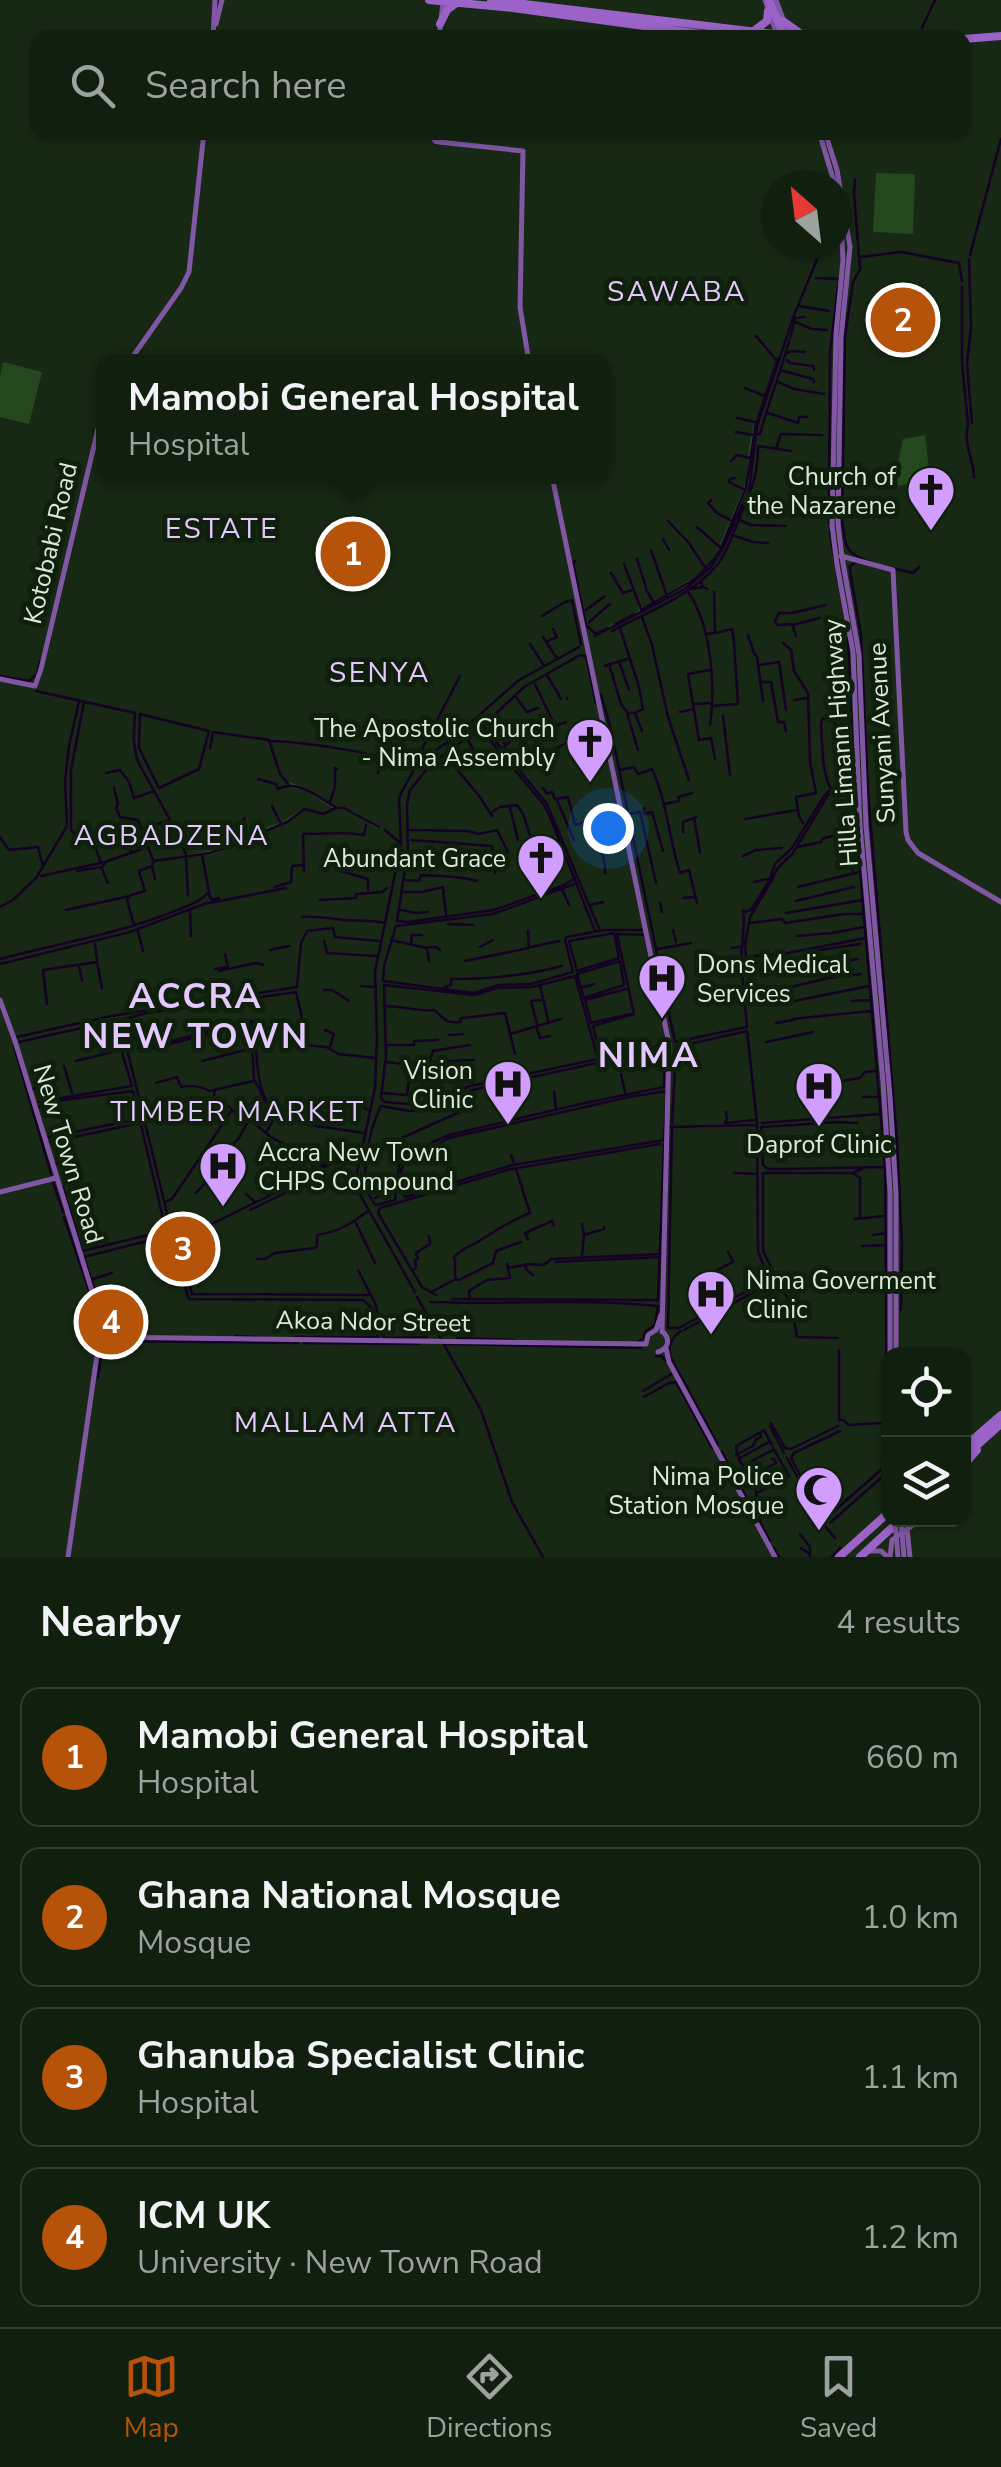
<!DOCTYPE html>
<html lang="en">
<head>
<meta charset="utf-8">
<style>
  :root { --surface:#111f0f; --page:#1a2718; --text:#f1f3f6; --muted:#9ca29e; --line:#303d2f; --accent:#b45309 }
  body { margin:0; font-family:"Nunito Sans",sans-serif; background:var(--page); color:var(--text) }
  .controls { position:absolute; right:30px; bottom:30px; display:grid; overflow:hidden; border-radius:20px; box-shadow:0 2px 8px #0004 }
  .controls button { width:90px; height:90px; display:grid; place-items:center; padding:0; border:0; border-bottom:2px solid var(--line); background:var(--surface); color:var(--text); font:50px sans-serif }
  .compass { position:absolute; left:761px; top:170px; width:90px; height:90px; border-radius:50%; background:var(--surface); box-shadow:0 2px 8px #0004; rotate:332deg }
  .you { position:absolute; left:608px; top:828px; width:35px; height:35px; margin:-25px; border:8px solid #fff; border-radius:50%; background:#1a73e8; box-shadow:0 0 0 15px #1a73e833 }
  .badge { display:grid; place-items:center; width:65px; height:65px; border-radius:50%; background:var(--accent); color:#fff; font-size:32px; font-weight:700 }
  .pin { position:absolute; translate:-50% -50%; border:5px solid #fff; box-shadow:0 2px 10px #0006 }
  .popup { position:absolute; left:96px; top:354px; width:515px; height:130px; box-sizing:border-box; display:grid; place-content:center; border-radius:20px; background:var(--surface); filter:drop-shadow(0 2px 8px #0005); font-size:32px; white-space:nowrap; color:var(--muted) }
  .popup b { font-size:38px; color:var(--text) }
  .popup::after { content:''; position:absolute; left:50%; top:100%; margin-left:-20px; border:20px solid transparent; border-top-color:var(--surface) }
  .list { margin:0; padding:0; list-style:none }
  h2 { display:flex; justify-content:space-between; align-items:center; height:130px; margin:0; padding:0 40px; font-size:42px }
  h2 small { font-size:32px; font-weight:400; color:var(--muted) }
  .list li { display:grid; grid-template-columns:65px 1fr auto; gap:30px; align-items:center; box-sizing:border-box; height:140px; margin:0 20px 20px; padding:0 20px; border:2px solid var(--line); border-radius:20px }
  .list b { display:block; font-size:38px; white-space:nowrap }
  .list p { margin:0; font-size:32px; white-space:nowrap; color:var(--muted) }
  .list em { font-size:32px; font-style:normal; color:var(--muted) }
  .icon { flex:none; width:55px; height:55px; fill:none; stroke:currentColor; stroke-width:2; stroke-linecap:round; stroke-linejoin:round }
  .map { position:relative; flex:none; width:1001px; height:1557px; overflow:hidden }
  .search { position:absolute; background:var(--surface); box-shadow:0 2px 8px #0004; left:30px; right:30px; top:30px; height:110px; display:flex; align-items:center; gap:25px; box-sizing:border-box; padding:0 35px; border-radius:20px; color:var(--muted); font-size:38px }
  .sheet { height:770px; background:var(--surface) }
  nav { display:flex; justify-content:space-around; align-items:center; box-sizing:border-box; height:140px; border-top:2px solid var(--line); background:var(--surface); font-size:28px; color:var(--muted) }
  nav a { display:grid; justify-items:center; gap:5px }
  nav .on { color:var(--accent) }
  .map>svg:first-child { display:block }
  .green { fill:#24471e }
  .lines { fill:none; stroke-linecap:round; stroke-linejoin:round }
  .stream { stroke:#140123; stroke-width:2.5 }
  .secondary { stroke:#8157a4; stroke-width:5 }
  .primary { stroke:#9b63c8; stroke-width:8 }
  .secondary-bridge { stroke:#8157a4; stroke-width:5 }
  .labels { text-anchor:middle; stroke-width:10; stroke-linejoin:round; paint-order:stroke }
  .poi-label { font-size:25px; fill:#dde9db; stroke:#0e200b; text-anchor:end }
  .street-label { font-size:25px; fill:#dde9db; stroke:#0e200b }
  .neighbourhood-label { font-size:28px; letter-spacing:2.5px; fill:#e4c8fe; stroke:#0e200b }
  .district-label { font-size:35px; font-weight:bold; letter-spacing:2.5px; fill:#e4c8fe; stroke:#0e200b }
</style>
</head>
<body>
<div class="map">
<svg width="1001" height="1557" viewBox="0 0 1001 1557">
  <rect width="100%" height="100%" fill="#172914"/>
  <path class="green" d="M876 173 915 174 913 234 873 232Z
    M779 356 757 424 751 477 744 498 716 558 703 573 690 584 597 634 596 632 638 611V605L644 607C660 598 673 590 689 580L692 581 714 558 747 481 749 448 754 423Z
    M3 362 42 372 29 424 0 417V376Z
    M925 435 930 479 898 486 895 478 903 439Z
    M289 782 306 788 336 807 355 812 379 827 377 828C366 823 353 808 339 809 324 810 324 819 307 810L297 814 285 824 211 855 204 854 171 859 170 858 218 849 242 841 269 826 280 823 303 809 324 813 333 809 305 790 287 787Z"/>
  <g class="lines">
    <path class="stream" d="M922 28 935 0
      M828 177 831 185
      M855 179 854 193 860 269 853 282 845 336 842 519C844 529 843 543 850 551 861 563 898 569 913 573L919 567
      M836 213 839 234
      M970 255 1001 139
      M860 257 901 252 959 263 962 281
      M969 259 971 327 967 363 972 423
      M816 278 839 279
      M962 287V363L968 424C963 446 974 459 974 478
      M799 306 829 311
      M795 322 812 329 827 330
      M756 336 777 361
      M787 353 792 351 805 352
      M787 360 790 363 813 366 814 370
      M780 370 813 379 814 382
      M778 382 794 389 824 394
      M745 388 765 396
      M768 413 798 423 799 417H807
      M737 418 755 422
      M736 432 753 435
      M758 434H760C770 397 787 356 795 318L805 317
      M776 449 781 434 822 435
      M731 461 737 455 750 458
      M735 478 730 479 729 482 745 490
      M711 500 708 503 717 513 730 520
      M740 520 751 525 785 526
      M668 521 689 543 706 569
      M829 523 830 352 838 286
      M697 527 721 548
      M830 531 838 582
      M732 535 753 542 768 543
      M663 539 669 550
      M651 550 667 596
      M637 559 647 591 654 603
      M575 561 573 564 586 625 596 634
      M857 562 850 566V571L861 635 868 792 897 1141 902 1243 901 1310
      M624 564 641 609
      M611 573 623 593 632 590
      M701 582 703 587 707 589
      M691 589 703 587
      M688 592C711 624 716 686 710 725
      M586 610 605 596
      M641 610 695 579 715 558 721 548 746 488 756 423 778 358
      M542 616 563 603 572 600 581 645
      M642 617 652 645 668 717 689 780
      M589 622 610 604
      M615 624 634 614
      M793 625 820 618
      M620 628 639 687 643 709 635 713
      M612 631C647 612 692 596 718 564 729 549 734 530 741 514 752 489 758 474 758 446L791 451
      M597 633 608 628
      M716 633 732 629 734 640
      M707 634 715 633 714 592
      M748 635 754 653 757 657 763 701
      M595 636 685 589 711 567 723 548 749 490 757 426 794 315 823 245
      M796 636 792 624 777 625 775 621 779 613H792L826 605
      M543 637 556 657
      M548 641 557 637 553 629
      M783 643 791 650 794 671 808 693 810 762 816 793 796 797 799 816 803 823
      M530 644 543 664
      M619 661 629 690
      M609 664 621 704 628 713H635L642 731
      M759 665 779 662 786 710
      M605 666 627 659
      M710 670 688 674 699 740 711 738 715 759
      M547 675 561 699
      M0 676 29 681 37 674 40 661
      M761 682H771L778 722H784L786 731
      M535 684 555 726 566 722
      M36 691 135 713C134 733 132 742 138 762L180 838 186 855 188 895
      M601 694 611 730 675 1042 747 1027 741 961 744 922 743 910
      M516 697 527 712 538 708
      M567 699V698
      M794 700 808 698
      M84 702 71 770V829L76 837 91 835 101 863
      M596 703 586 656 580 655 524 687 483 726 547 804 600 931
      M694 704 711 703
      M712 706 738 704 734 642
      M680 712 693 709
      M627 713 638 750
      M140 714 209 731 199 769 159 788 139 748Z
      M723 716 730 775
      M533 720 540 732
      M497 733 505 744
      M270 741C304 742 386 753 414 769
      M469 742 478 757
      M504 747 514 738
      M210 748 213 732 269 740 280 774 290 786
      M551 752 556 762
      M446 756 480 797 492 816
      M417 764 424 745 460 676
      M520 769 591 729
      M620 770 634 767 638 774 652 769C667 802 669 838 680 873L689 870 697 903
      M106 773 120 770 129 782 134 798 154 791
      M378 773 381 760
      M258 779 276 784 278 789C299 779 317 797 335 807
      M114 788 118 804 116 808 120 817 138 820 142 830 169 820
      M543 788 547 794 552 792 555 799 568 797 575 825 605 816
      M853 788 841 789 828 795 793 853 777 869 772 880 750 917 745 944 746 957 788 953 866 938
      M557 800 574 840
      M330 802 335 787V768L337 769
      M665 804 679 801 678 797 692 793
      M272 806 280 822
      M510 808 518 840
      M644 808V814L652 812 663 851
      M492 812 500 807 517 805 523 814 535 850
      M629 814 640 812 656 883
      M245 818 240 823 246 838
      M694 818 700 852
      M745 819 797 810
      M595 820 605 866V873
      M683 822 696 817
      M683 822V832
      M385 830 399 842
      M410 830 467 831 479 834 497 830 508 852
      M0 837 9 850 38 847 43 866
      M411 840 492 846 495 873
      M128 841 131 853
      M797 847 821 842 822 839 848 831 853 874
      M435 852 463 853V858L480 860 481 868
      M202 855 210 897 212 900 219 898
      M743 856 756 850 782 848
      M152 866 155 879
      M102 869 108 883
      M338 870 368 879V890
      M77 871 102 867 106 862
      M304 871 303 834 347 833 364 835 366 825
      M41 876 105 862 148 847 153 860
      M575 878 564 885 494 910 408 922 397 921 408 850 407 804 410 790 431 764 480 728 544 805 550 817 595 931
      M406 880 419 881 421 875C441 877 457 875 476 881L477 880
      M754 882 768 879
      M577 883 493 914 396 926 384 966 383 981 474 993 499 985 531 984 573 972 565 939 567 937 604 930H642
      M275 887 291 882 292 866 302 865
      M798 887 859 872
      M562 889 569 905
      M404 892H422L443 887 446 915
      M683 898 695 897
      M320 900 356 898V894L382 892 387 888
      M796 901 854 887
      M660 903 662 912
      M590 905 603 902
      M0 907 13 900 36 878 67 826 65 781 69 746 79 701
      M66 910 130 896
      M401 910 416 913 428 912
      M190 911 191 936
      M744 912 751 910 770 879 775 864 792 848 824 796 831 789 842 786 841 778 837 774 834 716 822 719 821 726C823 747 821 770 831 789
      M786 913 863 900
      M302 917C317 916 329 918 343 920 357 921 371 920 385 923
      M750 923 782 919 785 923 844 914H862
      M448 924 473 925
      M134 925 127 900 131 895 145 891 139 871 152 866 154 861 210 853 231 846 287 822 305 809 323 814 336 808H344L379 827
      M673 930 676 942
      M138 931 143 951
      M614 933 619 958 577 971 569 941Z
      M617 934 645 935 666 1030 665 1045 601 1058 593 1026 634 1014Z
      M797 936 832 933 864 927
      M391 940 427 948 429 961
      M324 941 327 953 377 956
      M95 944 97 960
      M411 944 412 935H422
      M429 947H436L440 950
      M480 947 493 940
      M531 947 559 941
      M732 948 740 947
      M658 949 691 943
      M270 950 289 946
      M820 950 860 944
      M0 959C56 944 113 935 167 914 181 908 198 904 208 893
      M465 961 529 948 528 931
      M620 961 624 985 584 998 577 974Z
      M0 964 130 932 204 904 286 888
      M79 967 82 980
      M215 969 228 967 225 954
      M219 971 256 963 263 965
      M575 976 598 1059 470 1086 420 1105 385 1102 381 1098 386 1056 384 985 474 995 497 988 532 987Z
      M761 976 858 959
      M540 985 548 1020
      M361 986 374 987
      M445 987 451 985V979C489 979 525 976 562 966
      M581 988 594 984
      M626 989 585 1000 591 1023 631 1014
      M324 990H332L349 1001
      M771 992 828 978 861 974
      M852 1001 870 1000
      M47 1004 43 970 97 962 102 988
      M779 1004 869 986
      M385 1006C400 1006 422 1012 434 1010 445 1018 444 1024 461 1022L460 1019 463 1018 505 1013 515 1054
      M792 1019 871 1011
      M776 1023 794 1020
      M537 1024 531 1001 541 1000
      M536 1026 540 1038 550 1036
      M325 1030 334 1034 330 1047
      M510 1034 561 1019
      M133 1035 139 1044 138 1048H143L252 1021C261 1054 249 1100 286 1119L288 1116 310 1125 364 1133
      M449 1035 463 1034
      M17 1037 111 1016 297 987 301 943 307 931 333 928 335 937 379 941
      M19 1042 118 1020
      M766 1042 813 1032
      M300 1043 302 1018 296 992 147 1013 120 1020 173 1238H183L228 1216 293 1184 333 1159 359 1154
      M304 1045 326 1047 339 1054 375 1058
      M388 1045H414V1041L438 1040
      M14 1046 51 1174
      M657 1050H665L664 1087 580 1104 449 1135 433 1142 402 1161 399 1166 395 1200 376 1205C355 1185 370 1128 381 1106L409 1111 424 1110 468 1091Z
      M140 1051 251 1024 254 1079 269 1109
      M76 1061 121 1050
      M202 1061 253 1048
      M430 1061 433 1051 470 1045
      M387 1062 405 1064
      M64 1066 72 1093
      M621 1074 625 1092
      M459 1075V1061
      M156 1083 177 1077 181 1087C189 1085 202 1086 209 1091L253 1081
      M822 1084 860 1078 865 1072 876 1071
      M33 1089 46 1085
      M667 1091 664 1140 513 1165 406 1197 401 1193V1171L404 1163 449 1138 629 1097Z
      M554 1092 556 1109
      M384 1093 407 1095 411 1063 474 1060
      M863 1097H880
      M210 1101 214 1096 215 1090
      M38 1102 132 1086 113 1022
      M228 1106 240 1117 242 1125
      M39 1107 63 1100 133 1091 166 1231 189 1299 363 1300 373 1309 378 1337H295
      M320 1107 358 1104 370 1111
      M726 1112 727 1119 725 1123 755 1120
      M762 1123 880 1114
      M857 1123 839 1122 761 1127 763 1165 768 1169H784L885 1167
      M670 1127 755 1125
      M672 1127 668 1328H679L763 1282 768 1277 758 1251 757 1122 747 1031 676 1047 672 1124
      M266 1133 275 1117
      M49 1137 139 1119
      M50 1142 140 1123
      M327 1145H348
      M368 1153 462 1111
      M511 1155 514 1163
      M55 1164 71 1157
      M734 1173 757 1174
      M853 1173 860 1178V1218
      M53 1182 63 1212
      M63 1187 82 1251 165 1231
      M196 1193 214 1173 230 1147 239 1138 247 1123 251 1121 271 1137 295 1150 296 1159 312 1163 313 1170
      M246 1194 254 1201
      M375 1198 389 1190 395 1193
      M165 1202 172 1199 232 1110
      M250 1210 283 1194 328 1165 353 1158
      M64 1217 94 1305
      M855 1219 885 1216
      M356 1223 375 1263
      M584 1235 604 1229V1227
      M873 1235 886 1233
      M528 1239 525 1233 552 1221 554 1226
      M862 1246 885 1245
      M177 1247 192 1294 369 1295
      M728 1252 733 1262 715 1271 731 1299
      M582 1255 584 1235 582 1224
      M257 1259H265L275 1253 315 1248 317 1246V1235C338 1232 351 1224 368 1211
      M555 1262 659 1257
      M525 1265 527 1270 533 1275
      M508 1268 529 1264 544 1265 551 1259 660 1254
      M358 1270 375 1303 384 1338 427 1337
      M413 1271 416 1267 415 1260 418 1259 416 1253 430 1244 429 1236
      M93 1279 112 1273
      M456 1279C453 1270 457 1264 454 1257 466 1245 472 1247 484 1238 499 1228 512 1220 530 1213L516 1169
      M433 1291 456 1279 459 1280 493 1263 496 1251 521 1242
      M415 1292 358 1191 355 1182 375 1088 377 1038 375 972 401 844 399 799 401 793 419 761 451 740 519 680 579 647
      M436 1295 422 1287 378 1213 380 1208 511 1169 660 1144
      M417 1297 481 1410 512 1502 543 1557
      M452 1299 658 1300 664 1144
      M470 1300 469 1291 487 1280 510 1278 507 1264
      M431 1302C507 1305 583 1298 658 1306L655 1325 646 1331 643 1339 637 1342
      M104 1310 117 1308
      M684 1330 765 1286
      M681 1331C673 1336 667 1346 670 1356L718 1445
      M107 1336 104 1333 101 1310 84 1257 167 1236
      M235 1336 257 1337
      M457 1338 514 1340
      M838 1338 797 1337 792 1307 763 1251V1173H852L862 1169
      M304 1343 419 1344
      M445 1344 641 1348
      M839 1350V1418
      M656 1356H661L667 1362
      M98 1378 103 1343 106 1341 298 1343
      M643 1391 673 1373
      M644 1397 669 1383 676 1382 712 1448
      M839 1420H844L848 1425 882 1423 886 1419 887 1404 885 1167 855 810 848 639
      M771 1423 785 1448 791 1449 838 1426
      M770 1426 784 1453
      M840 1431 794 1453 791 1458 823 1517 826 1518 882 1469 883 1434
      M722 1452 770 1541
      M736 1455 753 1446 756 1439 761 1437 760 1434
      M740 1458 769 1442
      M787 1458 821 1519
      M744 1465 773 1450
      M752 1480 753 1475 776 1463 774 1459H772
      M761 1486 785 1474
      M760 1487 758 1483 764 1480 761 1476 772 1470 775 1474 779 1472 785 1473
      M757 1493 789 1476 773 1448
      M760 1522 761 1516C751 1501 758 1505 756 1492 754 1475 736 1464 736 1446L764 1430 772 1445
      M831 1522 882 1477 885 1510
      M824 1525 835 1538
      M800 1534 810 1547V1557
      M774 1548 779 1557
      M801 1548 808 1553
      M832 1557 840 1548"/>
    <path class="secondary" d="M765 0 777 35
      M776 0 789 35
      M216 24 222 0
      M213 38 215 0
      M439 38 443 3
      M432 132 435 141 439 142 523 151 520 307 529 362
      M819 132 835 185
      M825 132 837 170 850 247 841 338 838 524 842 557 859 654 866 826 890 1096 896 1193V1354
      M836 191 841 221 843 260 836 334 832 525 837 565 853 652 860 826 883 1082 890 1192V1354
      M129 362 181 288 189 272 204 132
      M552 476 669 1044 662 1332
      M841 556 893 570 906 832 908 840 918 853 1001 902
      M0 679 35 686 41 669 103 408
      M0 1000 15 1041 95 1301 101 1327 68 1557
      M0 1192 56 1178
      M100 1337 646 1344
      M646 1344 648 1335 656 1330 661 1315
      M666 1348 669 1362 775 1557
      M658 1352C668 1349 671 1340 663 1332
      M907 1529 910 1557
      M869 1551H881L888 1557
      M890 1557 892 1540 920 1520"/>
    <path class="primary" d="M429 0 513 8 731 38
      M491 0 808 38
      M769 0 785 38
      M783 21 804 36
      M440 24 447 10 455 4
      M755 30 767 21 768 11
      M964 39 1001 36
      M964 1447 1001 1415
      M964 1457 1001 1424
      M964 1465 977 1450
      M839 1557 888 1513
      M860 1557 897 1523"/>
    <path class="secondary-bridge" d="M895 1520 898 1557
      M901 1520 904 1557"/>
  </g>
  <defs>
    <g id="church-pin" transform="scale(2.5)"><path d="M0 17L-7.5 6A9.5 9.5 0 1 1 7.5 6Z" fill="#d19dfe" stroke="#0e200b"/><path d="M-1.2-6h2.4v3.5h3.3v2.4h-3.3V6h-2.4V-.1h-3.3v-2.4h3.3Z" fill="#111"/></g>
    <g id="hospital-pin" transform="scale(2.5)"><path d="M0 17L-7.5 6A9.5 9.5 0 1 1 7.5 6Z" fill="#d19dfe" stroke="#0e200b"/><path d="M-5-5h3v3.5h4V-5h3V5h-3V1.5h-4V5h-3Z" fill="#111"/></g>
    <g id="mosque-pin" transform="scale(2.5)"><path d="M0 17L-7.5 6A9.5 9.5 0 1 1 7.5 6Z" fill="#d19dfe" stroke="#0e200b"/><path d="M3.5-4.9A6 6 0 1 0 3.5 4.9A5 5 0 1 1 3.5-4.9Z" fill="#111"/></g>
  </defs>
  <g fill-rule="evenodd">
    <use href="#church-pin" x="931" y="490"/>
    <use href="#church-pin" x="590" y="742"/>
    <use href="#church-pin" x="541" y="858"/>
    <use href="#hospital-pin" x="662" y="978"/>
    <use href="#hospital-pin" x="508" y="1084"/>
    <use href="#hospital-pin" x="819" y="1086"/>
    <use href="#hospital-pin" x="223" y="1166"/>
    <use href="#hospital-pin" x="711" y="1294"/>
    <use href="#mosque-pin" x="819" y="1490"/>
  </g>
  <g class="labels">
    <g class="poi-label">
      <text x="896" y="485">Church of<tspan x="896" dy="29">the Nazarene</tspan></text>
      <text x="555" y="737">The Apostolic Church<tspan x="555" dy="29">- Nima Assembly</tspan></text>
      <text x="506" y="867">Abundant Grace</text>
      <text x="697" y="973" text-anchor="start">Dons Medical<tspan x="697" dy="29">Services</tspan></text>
      <text x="473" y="1079">Vision<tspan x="473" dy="29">Clinic</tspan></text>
      <text x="819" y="1153" text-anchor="middle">Daprof Clinic</text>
      <text x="258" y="1161" text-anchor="start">Accra New Town<tspan x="258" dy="29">CHPS Compound</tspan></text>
      <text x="746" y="1289" text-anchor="start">Nima Goverment<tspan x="746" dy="29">Clinic</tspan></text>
      <text x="784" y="1485">Nima Police<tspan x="784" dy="29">Station Mosque</tspan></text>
    </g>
    <g class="street-label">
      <text transform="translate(50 543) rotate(-77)" y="9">Kotobabi Road</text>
      <text transform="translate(881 733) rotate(-93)" y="9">Sunyani Avenue</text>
      <text transform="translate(840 743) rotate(-94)" y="9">Hilla Limann Highway</text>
      <text transform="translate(69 1154) rotate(73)" y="9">New Town Road</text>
      <text transform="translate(373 1321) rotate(1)" y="9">Akoa Ndor Street</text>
    </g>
    <g class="neighbourhood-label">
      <text x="677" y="301">SAWABA</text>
      <text x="222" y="538">ESTATE</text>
      <text x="380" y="682">SENYA</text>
      <text x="172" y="845">AGBADZENA</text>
      <text x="238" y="1121">TIMBER MARKET</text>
      <text x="346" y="1432">MALLAM ATTA</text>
    </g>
    <g class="district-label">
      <text x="196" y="1008">ACCRA<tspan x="196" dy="40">NEW TOWN</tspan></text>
      <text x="649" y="1067">NIMA</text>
    </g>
  </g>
</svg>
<div class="controls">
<button><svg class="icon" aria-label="locate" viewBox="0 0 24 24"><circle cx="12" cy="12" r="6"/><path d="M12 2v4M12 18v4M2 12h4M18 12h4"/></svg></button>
<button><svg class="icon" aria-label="layers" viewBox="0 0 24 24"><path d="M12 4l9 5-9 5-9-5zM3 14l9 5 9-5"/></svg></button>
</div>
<svg class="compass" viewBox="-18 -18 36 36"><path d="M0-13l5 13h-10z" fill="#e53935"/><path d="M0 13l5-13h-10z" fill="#9ca29e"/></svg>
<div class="you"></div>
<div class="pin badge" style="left:353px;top:554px">1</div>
<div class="popup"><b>Mamobi General Hospital</b>Hospital</div>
<div class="pin badge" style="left:903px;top:320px">2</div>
<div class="pin badge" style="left:183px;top:1249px">3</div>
<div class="pin badge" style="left:111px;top:1322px">4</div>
<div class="search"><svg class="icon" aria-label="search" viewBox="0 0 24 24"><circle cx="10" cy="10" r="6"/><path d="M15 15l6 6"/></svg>Search here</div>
</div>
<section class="sheet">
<h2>Nearby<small>4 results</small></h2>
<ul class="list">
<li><span class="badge">1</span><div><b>Mamobi General Hospital</b><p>Hospital</p></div><em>660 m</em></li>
<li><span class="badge">2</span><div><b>Ghana National Mosque</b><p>Mosque</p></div><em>1.0 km</em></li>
<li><span class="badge">3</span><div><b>Ghanuba Specialist Clinic</b><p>Hospital</p></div><em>1.1 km</em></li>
<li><span class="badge">4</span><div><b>ICM UK</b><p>University · New Town Road</p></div><em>1.2 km</em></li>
</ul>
</section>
<nav>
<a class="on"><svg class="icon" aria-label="map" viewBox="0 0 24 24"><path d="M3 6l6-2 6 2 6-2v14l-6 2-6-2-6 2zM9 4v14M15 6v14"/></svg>Map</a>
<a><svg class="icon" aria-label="directions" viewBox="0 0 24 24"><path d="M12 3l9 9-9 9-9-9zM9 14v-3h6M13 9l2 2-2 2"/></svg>Directions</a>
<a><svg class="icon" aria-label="saved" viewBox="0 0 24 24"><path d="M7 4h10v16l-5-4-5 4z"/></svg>Saved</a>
</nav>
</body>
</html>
